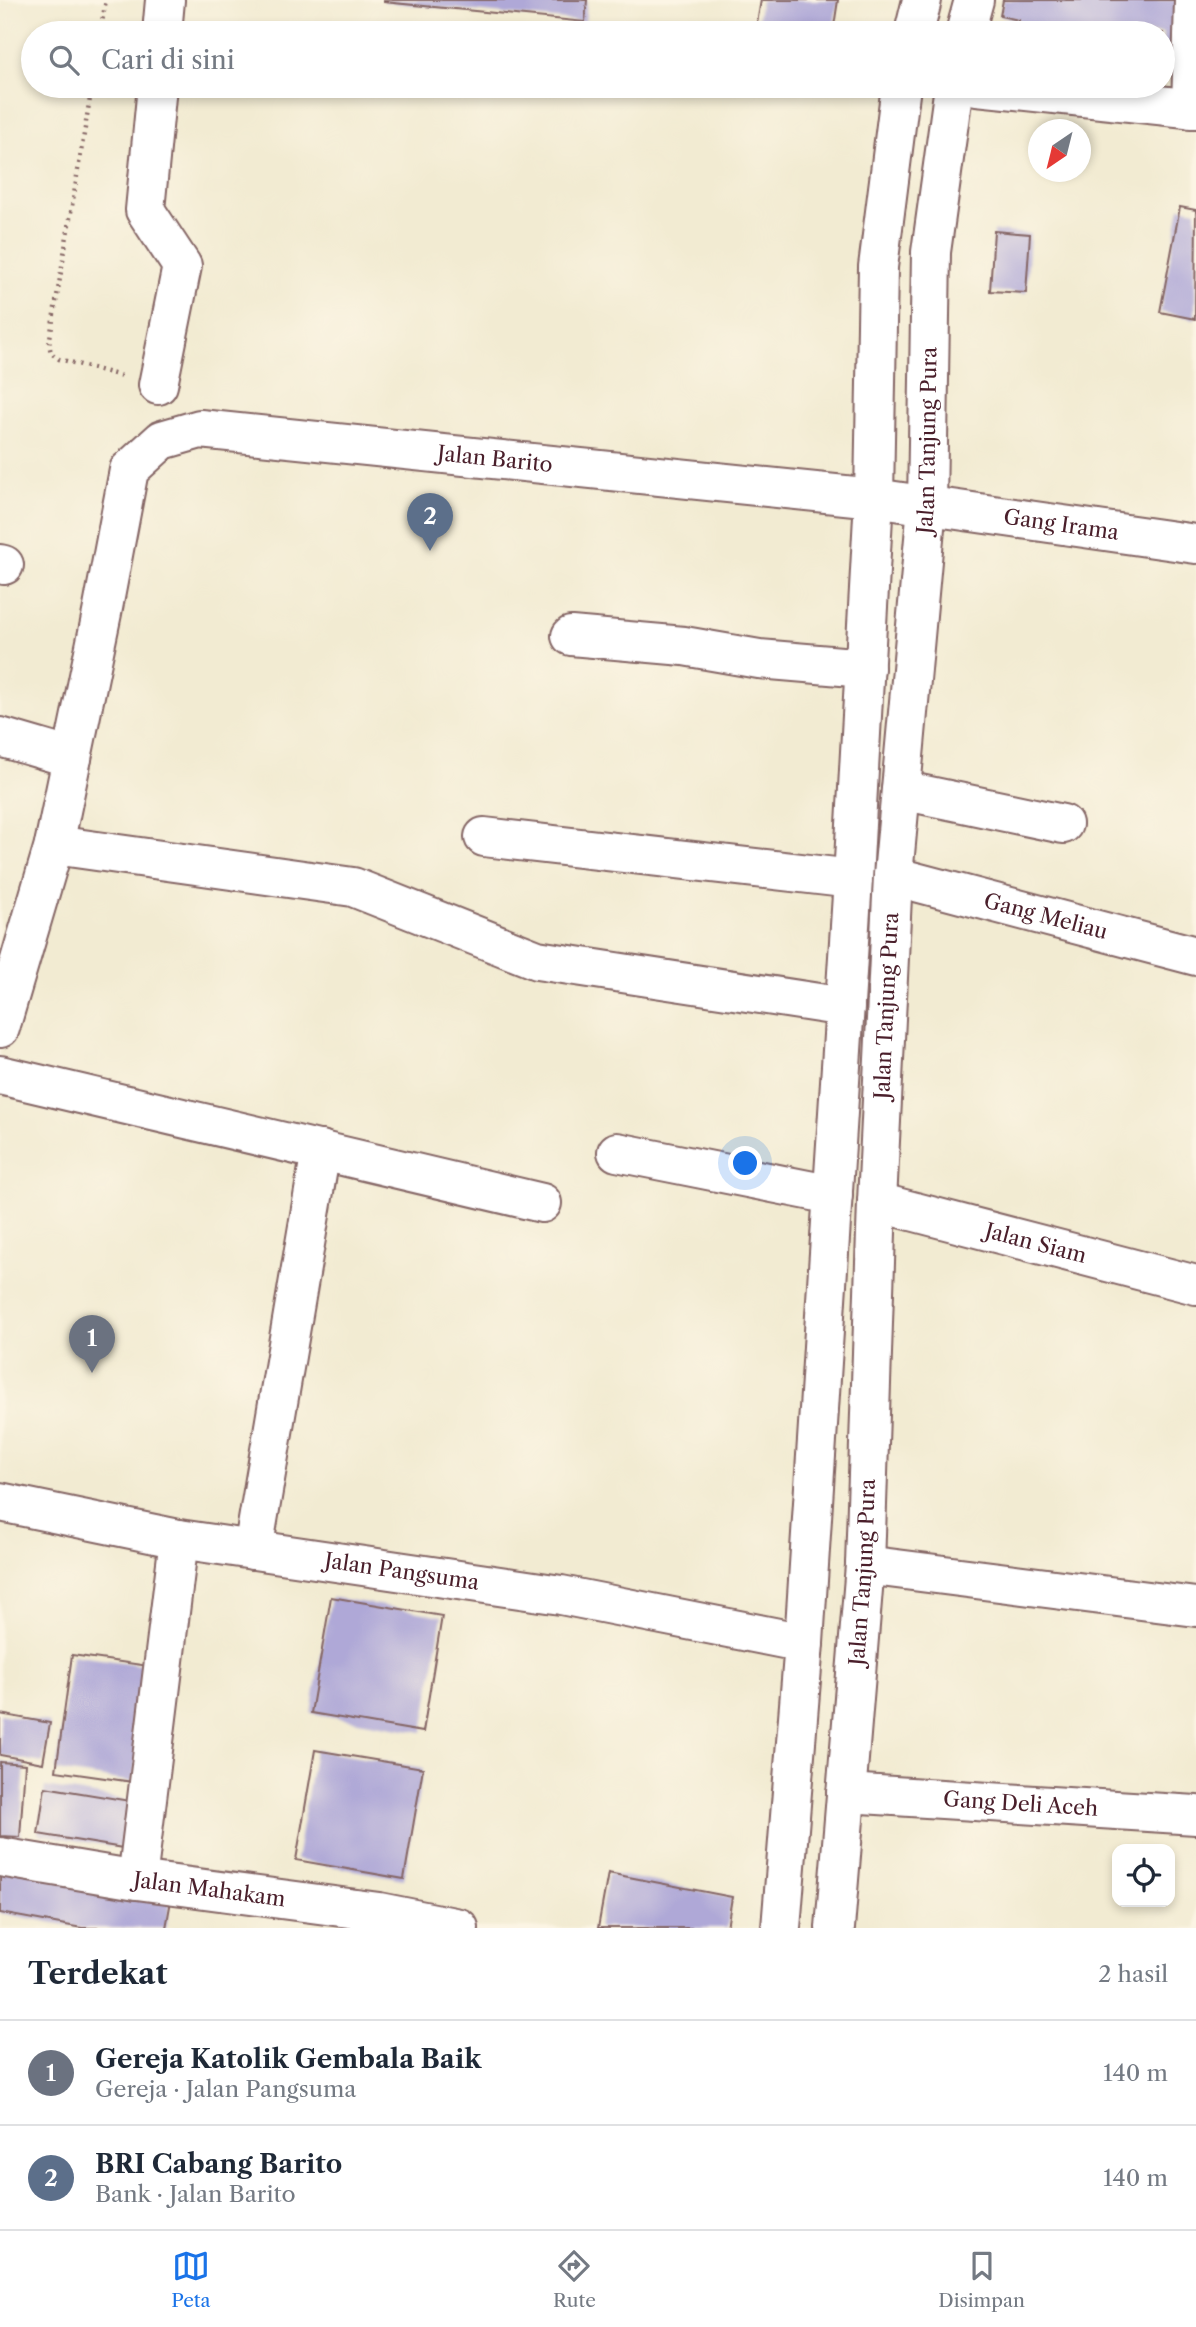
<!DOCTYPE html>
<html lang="id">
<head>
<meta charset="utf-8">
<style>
  :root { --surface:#fff; --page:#f6f6f7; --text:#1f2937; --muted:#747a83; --line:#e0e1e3; --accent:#1a73e8 }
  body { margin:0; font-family:"Libre Caslon Text",serif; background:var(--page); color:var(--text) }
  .controls { position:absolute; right:21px; bottom:21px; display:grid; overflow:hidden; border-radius:14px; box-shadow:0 4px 10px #0003 }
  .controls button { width:63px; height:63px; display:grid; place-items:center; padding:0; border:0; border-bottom:2px solid var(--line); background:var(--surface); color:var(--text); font:35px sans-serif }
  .compass { position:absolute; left:1028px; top:119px; width:63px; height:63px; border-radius:50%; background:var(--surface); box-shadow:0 4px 10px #0003; rotate:215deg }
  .you { position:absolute; left:746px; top:1164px; width:24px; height:24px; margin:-18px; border:5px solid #fff; border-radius:50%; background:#1a73e8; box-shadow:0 0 0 10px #1a73e833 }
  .badge { display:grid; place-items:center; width:46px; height:46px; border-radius:50%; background:var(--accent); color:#fff; font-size:23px; font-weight:700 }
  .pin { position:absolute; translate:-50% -58px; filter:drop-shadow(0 2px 4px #0008) }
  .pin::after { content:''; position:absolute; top:37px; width:24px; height:21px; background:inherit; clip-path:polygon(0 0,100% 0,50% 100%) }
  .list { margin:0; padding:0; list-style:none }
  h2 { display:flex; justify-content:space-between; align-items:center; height:91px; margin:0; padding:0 28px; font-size:30px }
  h2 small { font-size:23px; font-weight:400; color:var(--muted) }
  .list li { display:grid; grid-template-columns:46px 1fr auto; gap:21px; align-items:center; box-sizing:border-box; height:105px; padding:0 28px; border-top:2px solid var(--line) }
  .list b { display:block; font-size:26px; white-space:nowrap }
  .list p { margin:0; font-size:23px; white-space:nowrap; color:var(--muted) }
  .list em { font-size:23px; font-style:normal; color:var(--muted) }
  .icon { flex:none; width:38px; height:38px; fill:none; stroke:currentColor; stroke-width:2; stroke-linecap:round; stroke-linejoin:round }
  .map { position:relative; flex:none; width:1196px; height:1928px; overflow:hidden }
  .search { position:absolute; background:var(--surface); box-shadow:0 4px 10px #0003; left:21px; right:21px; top:21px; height:77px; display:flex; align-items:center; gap:18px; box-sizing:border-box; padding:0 24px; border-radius:38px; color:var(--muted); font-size:26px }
  .sheet { height:301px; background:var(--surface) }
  nav { display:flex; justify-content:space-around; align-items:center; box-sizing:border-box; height:98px; border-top:2px solid var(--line); background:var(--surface); font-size:19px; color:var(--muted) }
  nav a { display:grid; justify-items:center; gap:4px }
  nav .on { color:var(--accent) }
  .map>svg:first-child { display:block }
  .building { fill:#afa8d7 }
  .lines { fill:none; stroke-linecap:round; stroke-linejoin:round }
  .minor-casing { stroke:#856665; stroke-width:42 }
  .highway-casing { stroke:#856665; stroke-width:42 }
  .path { stroke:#856665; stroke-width:4.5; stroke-dasharray:2 5; stroke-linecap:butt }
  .minor { stroke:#fff; stroke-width:38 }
  .highway { stroke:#fff; stroke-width:38 }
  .labels { text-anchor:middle; stroke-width:7; stroke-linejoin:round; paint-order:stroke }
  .street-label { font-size:21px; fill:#4a1f2b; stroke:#fcf5e5 }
</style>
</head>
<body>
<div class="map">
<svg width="1196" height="1928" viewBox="0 0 1196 1928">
  <rect width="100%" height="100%" fill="#fcf5e5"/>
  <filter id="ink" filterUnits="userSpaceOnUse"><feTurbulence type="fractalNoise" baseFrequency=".0143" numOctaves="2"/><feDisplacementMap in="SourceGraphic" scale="14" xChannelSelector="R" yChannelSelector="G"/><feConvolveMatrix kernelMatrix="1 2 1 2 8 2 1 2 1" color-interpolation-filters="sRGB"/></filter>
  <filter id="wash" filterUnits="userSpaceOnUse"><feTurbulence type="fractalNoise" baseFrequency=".00686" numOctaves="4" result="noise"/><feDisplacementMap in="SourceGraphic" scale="28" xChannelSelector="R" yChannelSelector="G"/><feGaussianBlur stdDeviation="1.57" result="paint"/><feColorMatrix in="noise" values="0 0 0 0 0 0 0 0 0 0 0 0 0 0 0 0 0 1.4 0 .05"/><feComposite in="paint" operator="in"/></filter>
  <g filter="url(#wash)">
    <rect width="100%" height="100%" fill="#f2ebd2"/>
    <g id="blocks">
      <path class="building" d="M384 0H587L585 22 384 2Z
        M761 0H838L833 33H786L756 29Z
        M1003 0H1184L1181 62 1163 60V33H1017L1019 20 1000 16Z
        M1180 207 1196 210 1195 319 1160 312Z
        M994 231 1030 234 1026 293 990 291Z
        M331 1597 442 1616 423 1732 311 1713Z
        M72 1655 149 1666 133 1782 56 1771Z
        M0 1714 50 1723 43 1763 0 1755Z
        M315 1750 423 1768 404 1879 296 1860Z
        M0 1762 25 1764 20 1837 0 1836Z
        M45 1787 136 1802 129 1849 38 1834Z
        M0 1863 172 1895 166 1928H82L0 1913Z
        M608 1873 732 1897 727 1928H598Z"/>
    </g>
  </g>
  <g filter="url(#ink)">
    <use href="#blocks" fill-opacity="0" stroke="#856665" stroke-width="2"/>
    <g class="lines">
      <g class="minor-casing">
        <g id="minor">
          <path d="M162 33 165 0"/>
          <path d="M157 86 145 210 182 266 158 385"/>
          <path d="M977 86 1196 109"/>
          <path d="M1191 109 1194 0"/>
          <path d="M0 564 4 565"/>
          <path d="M571 636 684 646 759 659 865 668"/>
          <path d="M0 737 72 758"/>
          <path d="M901 790 1063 824"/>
          <path d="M484 837 853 879"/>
          <path d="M54 845 353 887 537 960 845 1007"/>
          <path id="s1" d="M893 876 1196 956"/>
          <path id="s2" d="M0 1028 54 845 102 613 129 470 162 440 200 429 874 498 1196 544"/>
          <path d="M0 1075 542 1203"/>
          <path d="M617 1152 833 1195"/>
          <path id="s3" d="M877 1202 1196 1285"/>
          <path id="s4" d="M0 1502 179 1539 561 1595 804 1643"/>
          <path d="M253 1550 321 1150"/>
          <path d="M865 1565 1196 1607"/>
          <path id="s5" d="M846 1793 1196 1815"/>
          <path id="s6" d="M0 1857 137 1880 379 1912 459 1928"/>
          <path d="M137 1880 179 1539"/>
        </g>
      </g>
      <g class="highway-casing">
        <g id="highway">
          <path d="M914 33 922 0"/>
          <path d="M965 33 974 0"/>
          <path d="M781 1928 804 1643 853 879 874 498 878 267 901 86"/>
          <path id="s7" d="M835 1928 865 1565 877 1202 893 876 927 506 931 252 954 86"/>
        </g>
      </g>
      <path class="path" d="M100 33 106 0
        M92 86 49 344 51 353 59 359 125 377"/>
      <use href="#minor" class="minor"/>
      <use href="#highway" class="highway"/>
    </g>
  </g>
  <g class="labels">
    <g class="street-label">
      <text dy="7" stroke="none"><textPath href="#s7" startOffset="1491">Jalan Tanjung Pura</textPath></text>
      <text dy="7" stroke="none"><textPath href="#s2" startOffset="954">Jalan Barito</textPath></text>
      <text dy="7" stroke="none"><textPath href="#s2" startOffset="1524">Gang Irama</textPath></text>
      <text dy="7" stroke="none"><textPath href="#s1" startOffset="158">Gang Meliau</textPath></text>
      <text dy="7" stroke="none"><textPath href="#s7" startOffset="924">Jalan Tanjung Pura</textPath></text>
      <text dy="7" stroke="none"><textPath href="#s3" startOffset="164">Jalan Siam</textPath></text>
      <text dy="7" stroke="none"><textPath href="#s4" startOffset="408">Jalan Pangsuma</textPath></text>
      <text dy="7" stroke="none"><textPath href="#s7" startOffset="357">Jalan Tanjung Pura</textPath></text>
      <text dy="7" stroke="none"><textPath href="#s5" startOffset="175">Gang Deli Aceh</textPath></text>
      <text dy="7" stroke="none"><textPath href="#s6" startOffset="212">Jalan Mahakam</textPath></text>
    </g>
  </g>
</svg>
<div class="controls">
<button><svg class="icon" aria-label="locate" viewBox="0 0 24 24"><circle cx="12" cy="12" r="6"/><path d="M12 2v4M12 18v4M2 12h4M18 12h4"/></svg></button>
</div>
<svg class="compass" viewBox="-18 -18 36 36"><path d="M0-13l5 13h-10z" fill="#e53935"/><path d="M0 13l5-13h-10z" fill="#747a83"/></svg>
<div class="you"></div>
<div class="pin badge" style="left:92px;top:1373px;background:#6b7280">1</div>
<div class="pin badge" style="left:430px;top:551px;background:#5c6f8a">2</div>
<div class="search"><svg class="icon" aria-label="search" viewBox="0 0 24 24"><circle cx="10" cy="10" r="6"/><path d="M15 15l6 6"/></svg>Cari di sini</div>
</div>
<section class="sheet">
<h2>Terdekat<small>2 hasil</small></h2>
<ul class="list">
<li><span class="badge" style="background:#6b7280">1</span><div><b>Gereja Katolik Gembala Baik</b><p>Gereja · Jalan Pangsuma</p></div><em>140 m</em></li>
<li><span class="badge" style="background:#5c6f8a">2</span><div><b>BRI Cabang Barito</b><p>Bank · Jalan Barito</p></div><em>140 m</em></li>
</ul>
</section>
<nav>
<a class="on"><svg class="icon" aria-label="map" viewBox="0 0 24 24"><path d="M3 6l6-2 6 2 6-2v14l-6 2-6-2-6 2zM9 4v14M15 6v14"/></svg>Peta</a>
<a><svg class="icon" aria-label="directions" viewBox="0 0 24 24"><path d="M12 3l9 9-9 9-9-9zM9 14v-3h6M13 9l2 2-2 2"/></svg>Rute</a>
<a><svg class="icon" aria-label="saved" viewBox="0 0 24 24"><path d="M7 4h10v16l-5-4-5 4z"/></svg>Disimpan</a>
</nav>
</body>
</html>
